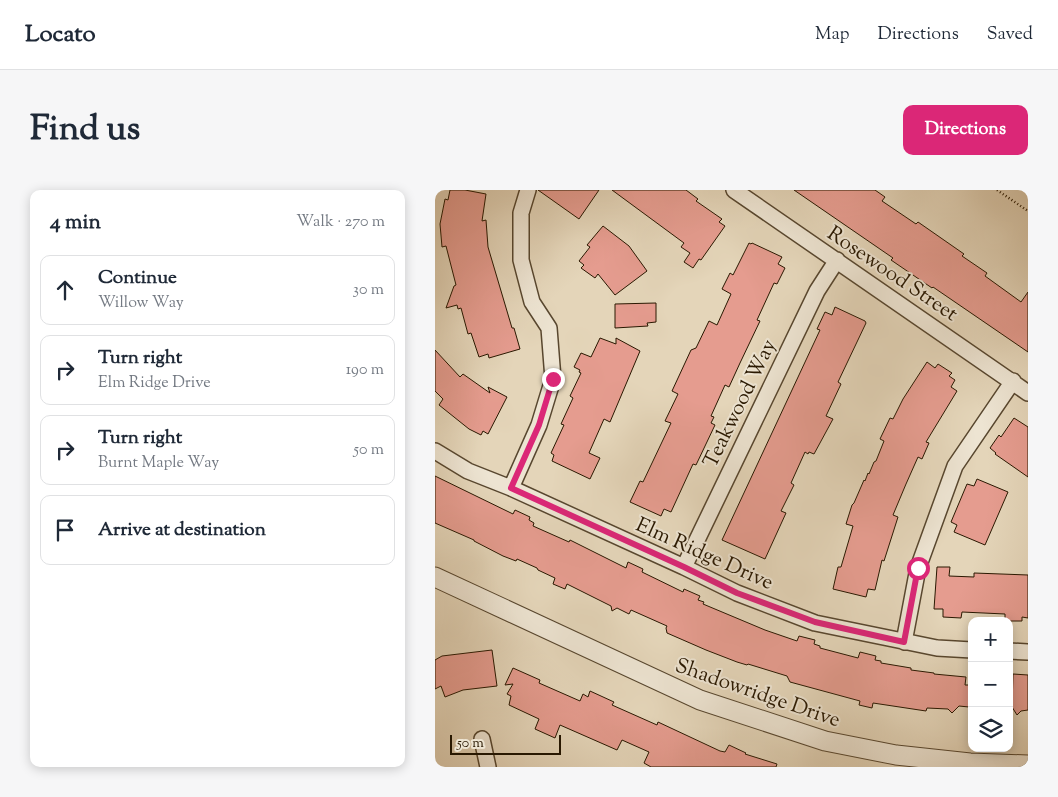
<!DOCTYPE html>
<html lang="en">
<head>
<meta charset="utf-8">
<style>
  :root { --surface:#fff; --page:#f6f6f7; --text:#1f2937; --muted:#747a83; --line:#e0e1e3; --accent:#db2777 }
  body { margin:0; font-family:"Sorts Mill Goudy",serif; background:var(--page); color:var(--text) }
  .controls { position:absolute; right:15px; bottom:15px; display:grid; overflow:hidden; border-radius:10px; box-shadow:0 2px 12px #0003 }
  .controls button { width:45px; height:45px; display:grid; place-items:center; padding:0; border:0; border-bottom:1px solid var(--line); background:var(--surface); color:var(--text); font:25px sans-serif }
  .scale { position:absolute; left:15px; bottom:12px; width:111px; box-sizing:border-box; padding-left:5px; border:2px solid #291801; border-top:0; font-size:14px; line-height:18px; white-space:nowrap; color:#291801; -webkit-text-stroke:4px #ede4d2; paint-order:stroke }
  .stop { position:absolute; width:15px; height:15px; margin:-11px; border:4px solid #db2777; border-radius:50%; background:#fff }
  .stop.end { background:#db2777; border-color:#fff; box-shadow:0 1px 5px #0008 }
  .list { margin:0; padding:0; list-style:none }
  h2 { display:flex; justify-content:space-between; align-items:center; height:65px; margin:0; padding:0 20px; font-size:21px }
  h2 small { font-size:16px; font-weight:400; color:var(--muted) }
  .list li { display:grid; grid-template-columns:32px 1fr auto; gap:15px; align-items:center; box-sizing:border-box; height:70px; margin:0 10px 10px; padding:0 10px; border:1px solid var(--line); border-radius:10px }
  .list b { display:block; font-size:19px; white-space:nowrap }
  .list p { margin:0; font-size:16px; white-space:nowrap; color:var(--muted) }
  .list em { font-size:16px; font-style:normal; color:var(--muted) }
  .icon { flex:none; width:28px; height:28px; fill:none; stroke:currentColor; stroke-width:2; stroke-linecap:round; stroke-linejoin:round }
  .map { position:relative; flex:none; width:593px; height:577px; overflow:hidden; border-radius:10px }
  header { display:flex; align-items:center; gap:30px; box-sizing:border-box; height:70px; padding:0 25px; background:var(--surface); border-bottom:1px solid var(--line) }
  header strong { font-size:24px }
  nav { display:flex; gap:28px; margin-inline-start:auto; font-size:18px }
  .intro { display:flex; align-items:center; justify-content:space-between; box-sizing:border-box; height:120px; padding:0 30px }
  h1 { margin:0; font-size:35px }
  .button { padding:12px 22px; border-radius:10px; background:var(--accent); color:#fff; font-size:18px; font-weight:700 }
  main { display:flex; gap:30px; padding:0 30px }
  aside { flex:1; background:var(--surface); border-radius:10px; box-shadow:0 2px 12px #0003 }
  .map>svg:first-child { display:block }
  .building { fill:#e59c8f; stroke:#291801 }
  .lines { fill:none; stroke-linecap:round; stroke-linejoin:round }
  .minor-casing { stroke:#58472f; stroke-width:18 }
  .tertiary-casing { stroke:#58472f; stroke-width:21 }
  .path { stroke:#291801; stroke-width:2.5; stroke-dasharray:1 2.5; stroke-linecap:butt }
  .minor { stroke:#ede4d2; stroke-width:15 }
  .tertiary { stroke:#ede4d2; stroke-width:19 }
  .route { stroke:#db2777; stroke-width:6 }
  .labels { text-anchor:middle; stroke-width:4; stroke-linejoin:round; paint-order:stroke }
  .street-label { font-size:21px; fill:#291801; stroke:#ede4d2 }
</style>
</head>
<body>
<header>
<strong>Locato</strong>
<nav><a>Map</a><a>Directions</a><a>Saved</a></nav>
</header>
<div class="intro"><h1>Find us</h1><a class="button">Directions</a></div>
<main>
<aside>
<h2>4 min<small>Walk · 270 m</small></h2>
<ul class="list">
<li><svg class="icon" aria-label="ahead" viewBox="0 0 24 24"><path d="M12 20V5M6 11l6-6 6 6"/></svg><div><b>Continue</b><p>Willow Way</p></div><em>30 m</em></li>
<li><svg class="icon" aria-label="right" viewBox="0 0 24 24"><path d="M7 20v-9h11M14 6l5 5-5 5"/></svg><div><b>Turn right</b><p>Elm Ridge Drive</p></div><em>190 m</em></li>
<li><svg class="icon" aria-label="right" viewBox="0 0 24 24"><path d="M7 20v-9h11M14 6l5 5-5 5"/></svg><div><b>Turn right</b><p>Burnt Maple Way</p></div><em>50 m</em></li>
<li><svg class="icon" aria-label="arrive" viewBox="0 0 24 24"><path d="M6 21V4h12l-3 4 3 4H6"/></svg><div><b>Arrive at destination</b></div></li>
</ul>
</aside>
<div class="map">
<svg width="593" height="577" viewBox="0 0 593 577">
  <rect width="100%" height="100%" fill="#e4d5b9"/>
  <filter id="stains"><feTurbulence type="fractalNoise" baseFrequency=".004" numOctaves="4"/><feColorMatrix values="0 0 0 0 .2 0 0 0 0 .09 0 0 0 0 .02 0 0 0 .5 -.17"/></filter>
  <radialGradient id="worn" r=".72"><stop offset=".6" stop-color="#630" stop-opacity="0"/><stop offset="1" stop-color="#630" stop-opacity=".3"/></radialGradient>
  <path class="building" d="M15 0H30L51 4 47 31 51 30 53 57 77 138H79L85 159 54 168 53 164 44 167 36 143 33 144 26 118 23 119 22 115 11 118 19 96 21 95 11 56 7 57 5 34 10 9 13 10Z
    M103 0H164L144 29Z
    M177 0H251L263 9 261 11 287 29 284 32 290 36 266 70 264 69 258 78 249 72 255 63 246 57 249 53Z
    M359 0H440L450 7 447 11 481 34 483 32 529 64 527 66 552 83 550 86 586 112 593 102V162L498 97 497 98 456 70 458 68Z
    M168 36 194 56 212 81 180 105 163 84 160 88 146 78 149 75 144 71 155 57 152 55Z
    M314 53 316 54 317 53 347 67 343 74 350 78 342 94 339 93 322 130 325 131 305 173 294 197 290 195 276 226 279 227 276 233 280 235 261 275 258 274 236 322 229 319 226 326 195 312 205 291 208 292 236 233 230 231 243 204 237 201 256 160 261 158 274 131 282 135 296 104 287 99 295 83 298 85Z
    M221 113V132L212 133 213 136 180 138V114Z
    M400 117 430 131 431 133 403 192 406 194 391 226 398 229 379 264 374 262 373 264 370 262 356 293 359 295 346 321 351 323 330 369 287 350 385 140 382 139 390 122 397 125Z
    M165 148 181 154V148L205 161 175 232 169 229 154 263 165 268 155 289 117 271 119 265 116 263 129 235 126 234 138 208 135 206 146 183 144 182 145 180 139 177 146 163 156 167Z
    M0 160 25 187 28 184 55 203 53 197 72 207 53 244 48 241 46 245 34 239 4 215 8 209 0 201Z
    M492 172 500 178 503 174 517 183 514 186 520 190 516 197 522 201 491 252 494 253 487 269 483 267 471 294 458 325 463 327 449 371 447 370 440 400 433 399 431 407 398 399 403 377H406L418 336 411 334 417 315 419 313 429 290 430 291 433 283 434 284 439 272 441 271 449 251 445 249 455 228 458 229 468 209Z
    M579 228 593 237V287L560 264 561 263 555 258 564 245 566 247Z
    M0 286 78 324 80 320 95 327 94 330 99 333 98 336 134 352 135 350 191 378 193 372 208 379 207 382 248 402 249 399 265 406 263 410 269 412 268 414 330 440 362 451 364 446 380 450 379 454 385 456V458L423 468 425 462 441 466 440 470 446 471V473L476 478V480L499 483V484L531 487 530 495H536L534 517 524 516 517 523 513 519 492 518 491 521 438 513 437 518 424 515 425 511 355 492 352 486 313 474 312 475 302 472 271 460 232 443 231 438 232 436 196 420 194 424 182 418 177 421 176 416 132 394 130 399 118 394 120 388 103 380 102 378 82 369 81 371 68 366 39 351V350L0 333Z
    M542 289 573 302 550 355 519 342 522 335 516 332 532 294 539 296Z
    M502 377H515L514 386 539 387V383L593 385V428L587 427V431H570V424L527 422 526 428 508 427V419H499Z
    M57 460 62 496 28 500 10 507 6 496 0 499V470L7 466Z
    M78 478 105 490 104 493 145 511 148 504 153 507 155 501 179 512 177 515 222 535 223 532 285 561 290 562 294 555 311 563 310 564 342 574 341 577H216L209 573 214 562 187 550 182 560 125 535 120 548 100 539 104 529 74 515 76 506 72 504 78 494 70 495Z
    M578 484 593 485V520L586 521 582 525 577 517Z"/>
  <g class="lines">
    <g class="minor-casing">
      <path id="minor" d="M299 0 593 203
        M0 261 33 281 76 298 249 377 302 403 380 433 502 458 537 460
        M76 298 104 235 118 189 114 138 97 112 86 70V23L93 0
        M249 377 382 101 402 70
        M469 452 483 378 520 276 578 191
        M574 461 593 462
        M47 549 53 577"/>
    </g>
    <g class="tertiary-casing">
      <path id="tertiary" d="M0 387 265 510 390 551 461 565 535 573 593 575"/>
    </g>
    <path class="path" d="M562 0 593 21"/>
    <use href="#minor" class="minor"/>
    <use href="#tertiary" class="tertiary"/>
  </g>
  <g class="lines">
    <path class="route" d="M118 189 104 235 76 298 249 377 302 403 380 432 469 452 483 378"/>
  </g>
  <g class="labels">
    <g class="street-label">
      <text transform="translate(458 83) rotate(34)" y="7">Rosewood Street</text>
      <text transform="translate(304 213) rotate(-64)" y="7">Teakwood Way</text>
      <text transform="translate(270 363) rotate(24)" y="7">Elm Ridge Drive</text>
      <text transform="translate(323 502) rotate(19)" y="7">Shadowridge Drive</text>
    </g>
  </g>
  <rect width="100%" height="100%" filter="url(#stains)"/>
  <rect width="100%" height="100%" fill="url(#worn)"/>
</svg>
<div class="controls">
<button>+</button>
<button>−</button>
<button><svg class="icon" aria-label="layers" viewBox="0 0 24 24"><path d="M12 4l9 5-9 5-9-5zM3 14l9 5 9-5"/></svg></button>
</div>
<div class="scale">50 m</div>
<div class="stop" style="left:483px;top:378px"></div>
<div class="stop end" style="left:118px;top:189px"></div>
</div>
</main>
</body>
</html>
